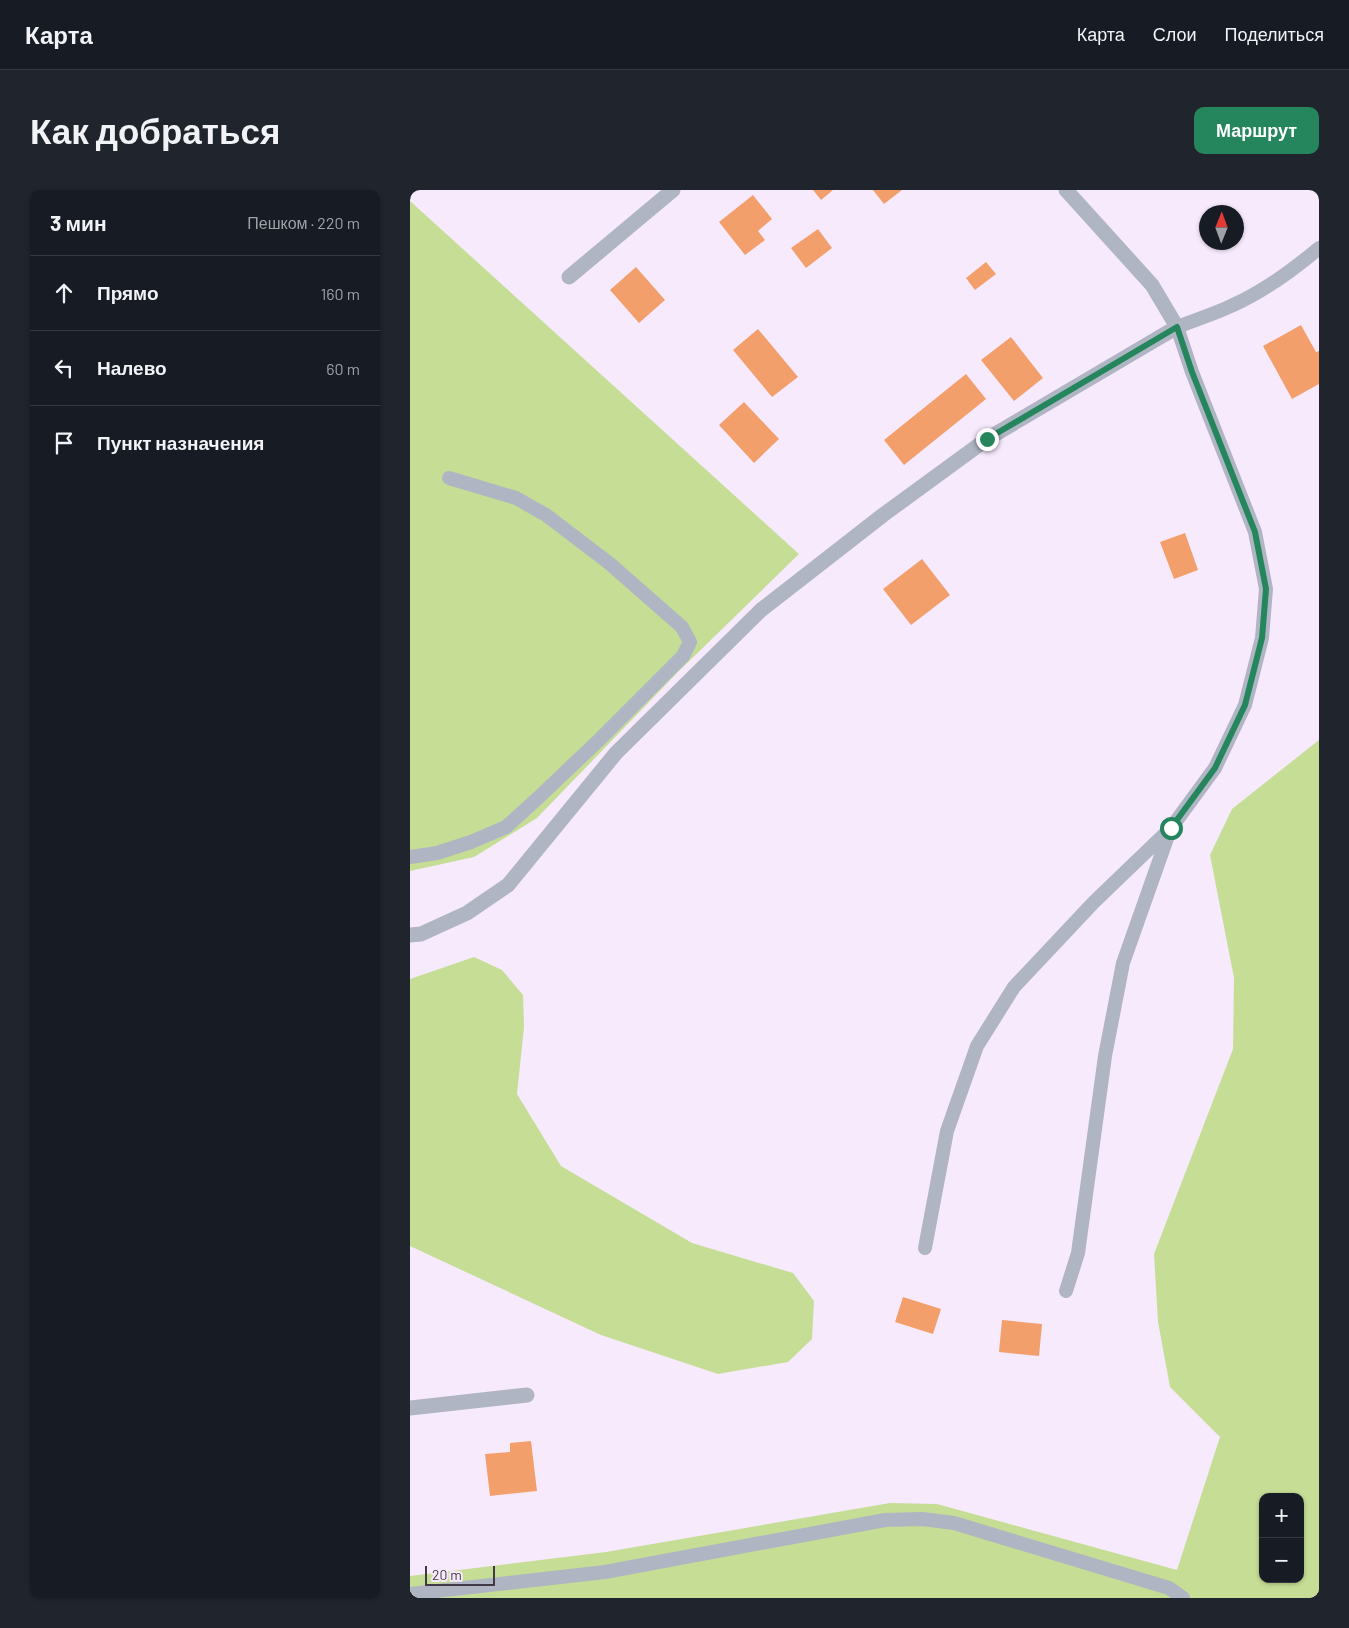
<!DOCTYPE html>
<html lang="ru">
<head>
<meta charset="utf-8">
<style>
  :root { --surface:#171b24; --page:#20242c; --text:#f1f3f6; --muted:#9ea1a6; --line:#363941; --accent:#25865e }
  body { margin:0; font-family:Barlow,sans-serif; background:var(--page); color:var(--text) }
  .controls { position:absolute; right:15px; bottom:15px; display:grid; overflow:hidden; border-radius:10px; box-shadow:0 1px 4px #0004 }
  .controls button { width:45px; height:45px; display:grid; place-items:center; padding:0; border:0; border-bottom:1px solid var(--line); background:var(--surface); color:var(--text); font:25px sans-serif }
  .compass { position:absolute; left:789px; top:15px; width:45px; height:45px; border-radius:50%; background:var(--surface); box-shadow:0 1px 4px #0004; rotate:1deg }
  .scale { position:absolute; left:15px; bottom:12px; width:70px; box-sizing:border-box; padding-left:5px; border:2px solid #413945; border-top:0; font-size:14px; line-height:18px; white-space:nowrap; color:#413945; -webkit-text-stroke:4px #f7eafd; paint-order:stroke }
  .stop { position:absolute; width:15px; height:15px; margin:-11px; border:4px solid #25865e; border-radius:50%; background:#fff }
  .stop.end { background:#25865e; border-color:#fff; box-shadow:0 1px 5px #0008 }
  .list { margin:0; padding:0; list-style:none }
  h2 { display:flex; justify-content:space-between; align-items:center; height:65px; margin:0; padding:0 20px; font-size:21px }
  h2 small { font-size:16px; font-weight:400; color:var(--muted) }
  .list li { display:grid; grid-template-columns:32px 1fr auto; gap:15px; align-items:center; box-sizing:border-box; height:75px; padding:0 20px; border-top:1px solid var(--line) }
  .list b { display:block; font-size:19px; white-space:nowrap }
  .list em { font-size:16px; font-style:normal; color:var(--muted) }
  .icon { flex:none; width:28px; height:28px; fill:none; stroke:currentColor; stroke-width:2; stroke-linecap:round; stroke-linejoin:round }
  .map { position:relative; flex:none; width:909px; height:1408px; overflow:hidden; border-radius:10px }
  header { display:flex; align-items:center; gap:30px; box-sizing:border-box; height:70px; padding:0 25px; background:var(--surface); border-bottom:1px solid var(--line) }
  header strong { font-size:24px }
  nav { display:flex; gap:28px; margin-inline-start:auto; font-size:18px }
  .intro { display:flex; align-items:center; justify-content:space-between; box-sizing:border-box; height:120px; padding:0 30px }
  h1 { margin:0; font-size:35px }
  .button { padding:12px 22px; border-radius:10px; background:var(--accent); color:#fff; font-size:18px; font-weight:700 }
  main { display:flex; gap:30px; padding:0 30px }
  aside { flex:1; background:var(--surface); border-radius:10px; box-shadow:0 1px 4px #0004 }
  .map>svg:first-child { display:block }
  .green { fill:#c6dd96; fill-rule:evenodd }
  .building { fill:#f39f6c }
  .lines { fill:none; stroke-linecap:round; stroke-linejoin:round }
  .lane { stroke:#b0b5c3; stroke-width:14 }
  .street { stroke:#b0b5c3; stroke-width:15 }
  .route { stroke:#25865e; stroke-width:6 }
</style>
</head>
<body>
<header>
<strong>Карта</strong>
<nav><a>Карта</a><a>Слои</a><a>Поделиться</a></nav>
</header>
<div class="intro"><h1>Как добраться</h1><a class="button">Маршрут</a></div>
<main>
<aside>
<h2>3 мин<small>Пешком · 220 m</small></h2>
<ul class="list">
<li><svg class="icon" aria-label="ahead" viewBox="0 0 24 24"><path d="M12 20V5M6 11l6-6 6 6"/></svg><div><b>Прямо</b></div><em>160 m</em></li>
<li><svg class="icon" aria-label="left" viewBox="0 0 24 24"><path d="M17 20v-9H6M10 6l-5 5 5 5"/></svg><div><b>Налево</b></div><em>60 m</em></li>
<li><svg class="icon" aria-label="arrive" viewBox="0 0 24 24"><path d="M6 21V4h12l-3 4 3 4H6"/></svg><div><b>Пункт назначения</b></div></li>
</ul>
</aside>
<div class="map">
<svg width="909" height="1408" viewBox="0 0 909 1408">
  <rect width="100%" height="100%" fill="#f7eafd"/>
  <path class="green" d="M0 11 389 364 267 483 127 628 64 667 0 681Z
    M909 550V1408H0V1386L196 1362 480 1313 527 1314 767 1380 810 1247 760 1197 748 1132 744 1064 823 859 824 788 800 665 822 619ZM853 1307H890V1389H853Z
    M64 767 92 780 113 805 114 837 107 904 151 976 282 1053 383 1083 404 1111 402 1149 378 1172 308 1184 191 1145 0 1056V789Z"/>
  <path class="building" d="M403 0H423L411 10Z
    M463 0H492L474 14Z
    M343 5 362 29 348 41 355 50 335 65 309 32Z
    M408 39 422 58 396 78 381 58Z
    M576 72 586 84 565 100 556 88Z
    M226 77 255 110 229 133 200 100Z
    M891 135 906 162 909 161V194L882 209 853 156Z
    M348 139 388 187 362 207 323 160Z
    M601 147 633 188 604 211 571 170Z
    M556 184 576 209 494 275 474 250Z
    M334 212 369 249 344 273 309 235Z
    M775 343 788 380 764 389 750 352Z
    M512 369 540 405 501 435 473 399Z
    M493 1107 531 1119 523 1144 485 1132Z
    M592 1130 632 1134 629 1166 589 1162Z
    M121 1251 127 1301 80 1306 75 1264 100 1262V1253Z"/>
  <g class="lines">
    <path class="lane" d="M0 667 27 663 61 652 96 637 128 608 190 549 273 466 280 452 272 437 199 373 136 325 106 308 39 288
      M515 1058 537 941 567 856 604 797 684 712 761 638 805 578 835 515 852 448 856 399 845 342 782 182 767 137C785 130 804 124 821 116 853 102 883 80 909 58
      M656 1101 668 1063 695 866 713 773 760 640
      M0 1404 195 1382 475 1330 512 1329 544 1333 759 1398 773 1408"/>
    <path class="street" d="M159 87 263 0
      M0 745 11 744 57 723 98 695 206 563 351 420 473 325 577 249 767 137 742 95 656 0
      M0 1218 117 1205"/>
  </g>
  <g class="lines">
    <path class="route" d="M577 249 767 137 782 182 845 342 856 399 852 448 835 515 805 578 761 638"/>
  </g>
</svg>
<div class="controls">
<button>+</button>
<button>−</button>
</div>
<svg class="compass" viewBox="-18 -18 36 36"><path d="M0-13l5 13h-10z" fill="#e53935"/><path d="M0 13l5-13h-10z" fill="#9ea1a6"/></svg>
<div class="scale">20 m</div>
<div class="stop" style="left:761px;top:638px"></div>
<div class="stop end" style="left:577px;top:249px"></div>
</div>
</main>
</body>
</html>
